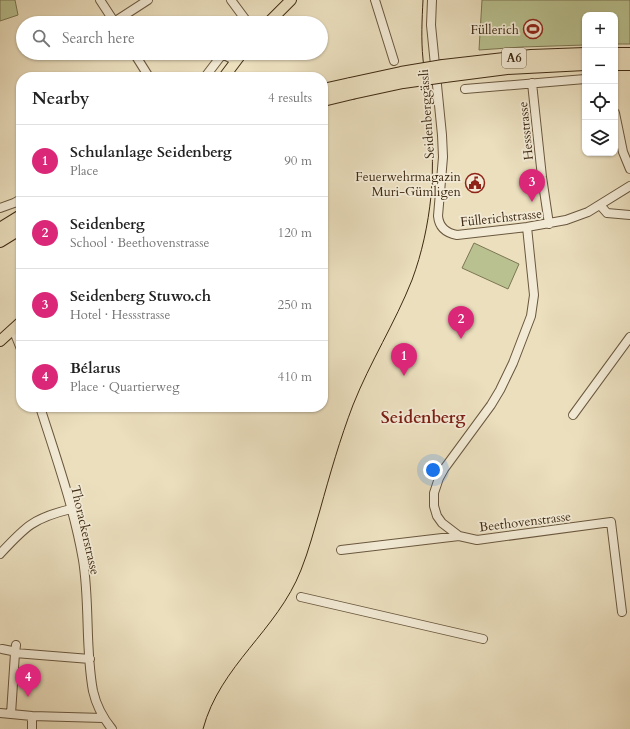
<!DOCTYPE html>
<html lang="en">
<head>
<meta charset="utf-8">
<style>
  :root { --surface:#fff; --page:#f2f2f2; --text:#222; --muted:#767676; --line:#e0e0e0; --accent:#db2777 }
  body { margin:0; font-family:Cardo,serif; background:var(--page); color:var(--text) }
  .controls { position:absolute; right:12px; top:12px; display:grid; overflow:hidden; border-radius:8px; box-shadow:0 1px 3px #0004 }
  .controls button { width:36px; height:36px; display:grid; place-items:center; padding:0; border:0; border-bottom:1px solid var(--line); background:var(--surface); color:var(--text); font:20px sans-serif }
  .you { position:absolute; left:433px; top:470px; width:14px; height:14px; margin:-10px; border:3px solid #fff; border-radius:50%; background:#1a73e8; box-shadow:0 0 0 6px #1a73e833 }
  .badge { display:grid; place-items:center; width:26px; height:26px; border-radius:50%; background:var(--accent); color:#fff; font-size:13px; font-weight:700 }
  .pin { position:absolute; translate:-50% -33px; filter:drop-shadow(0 1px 2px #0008) }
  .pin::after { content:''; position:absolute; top:21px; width:14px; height:12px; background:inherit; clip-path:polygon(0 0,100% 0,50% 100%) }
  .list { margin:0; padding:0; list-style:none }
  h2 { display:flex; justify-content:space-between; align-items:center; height:52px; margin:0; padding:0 16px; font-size:17px }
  h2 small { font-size:13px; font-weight:400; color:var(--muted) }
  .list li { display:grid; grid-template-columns:26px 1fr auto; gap:12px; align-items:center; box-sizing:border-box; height:72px; padding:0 16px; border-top:1px solid var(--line) }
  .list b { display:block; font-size:15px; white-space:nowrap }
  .list p { margin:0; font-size:13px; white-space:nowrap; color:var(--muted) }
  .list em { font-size:13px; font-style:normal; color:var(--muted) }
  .icon { flex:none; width:22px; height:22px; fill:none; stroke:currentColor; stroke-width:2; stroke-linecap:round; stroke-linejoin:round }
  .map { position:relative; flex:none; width:630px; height:729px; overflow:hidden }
  .search { position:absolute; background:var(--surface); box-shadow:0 1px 3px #0004; left:16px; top:16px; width:312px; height:44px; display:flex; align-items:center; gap:10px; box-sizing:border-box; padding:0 14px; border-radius:22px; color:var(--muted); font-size:15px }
  .panel { position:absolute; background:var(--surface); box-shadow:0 1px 3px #0004; left:16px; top:72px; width:312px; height:340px; border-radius:16px }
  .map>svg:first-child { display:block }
  .green { fill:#b9c190; stroke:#7c7652 }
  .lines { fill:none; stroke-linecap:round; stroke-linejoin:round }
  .minor-casing { stroke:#6a573e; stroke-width:10 }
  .major-casing { stroke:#3f2a13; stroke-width:12 }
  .highway-casing { stroke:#3f2a13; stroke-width:14 }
  .minor { stroke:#f2ead5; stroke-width:8 }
  .major { stroke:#ebdfbe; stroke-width:10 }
  .highway { stroke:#ebdfbe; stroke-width:12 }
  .tram { stroke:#3f2a13; stroke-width:1 }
  .highway-bridge-casing { stroke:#3f2a13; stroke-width:14; stroke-linecap:butt }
  .highway-bridge { stroke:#ebdfbe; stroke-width:12 }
  .labels { text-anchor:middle; stroke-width:3.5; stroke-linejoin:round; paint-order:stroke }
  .shield { fill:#f2ead5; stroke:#75644d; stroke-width:1 }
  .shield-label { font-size:12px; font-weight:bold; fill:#3f2a13 }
  .poi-label { font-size:13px; fill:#3f2a13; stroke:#f2ead5; text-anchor:end }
  .street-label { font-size:13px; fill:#3f2a13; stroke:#f2ead5 }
  .district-label { font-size:17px; font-weight:bold; fill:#7a1f14; stroke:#f2ead5 }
</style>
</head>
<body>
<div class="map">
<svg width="630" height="729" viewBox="0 0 630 729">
  <rect width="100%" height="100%" fill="#ebdfbe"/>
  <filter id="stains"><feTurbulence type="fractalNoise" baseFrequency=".005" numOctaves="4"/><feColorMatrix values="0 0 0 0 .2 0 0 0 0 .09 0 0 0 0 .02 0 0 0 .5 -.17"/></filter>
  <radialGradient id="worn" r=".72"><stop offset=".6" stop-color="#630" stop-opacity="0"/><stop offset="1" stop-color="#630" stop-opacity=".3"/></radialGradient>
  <path class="green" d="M0 0H15L18 15 0 21Z
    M482 0H630V44H615V15H585V45L522 47 479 50Z
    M474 243 519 264 508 289 462 268Z"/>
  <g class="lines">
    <g class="minor-casing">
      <path id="minor" d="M100 0 115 23
        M231 0 248 23
        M375 0 394 61
        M432 0 431 25 442 135 443 157 438 216C439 227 446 233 457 235L527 227 566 220 588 212 630 186
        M114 22 148 0
        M134 53 149 77
        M205 77 221 56H226L236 61
        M532 83 542 177 549 224
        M465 89 585 79
        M615 113 623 152 630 169
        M600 205 607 213 630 215
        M0 208 14 203 21 199
        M527 227 534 295 531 316 513 363 500 390 491 405 444 469 439 478 434 493V506L437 516 442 523 459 536 477 540 611 522 622 612
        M13 329 21 349
        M40 407C56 457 74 508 83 560 90 603 85 648 93 691 96 704 103 718 112 729
        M573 415 630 337
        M341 550 459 536
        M0 554C25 527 33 518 71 509
        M301 597 483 639
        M2 649 12 651 15 653 16 645
        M90 659 15 653 11 714 32 716 103 718
        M0 713 11 714
        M32 729V716"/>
    </g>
    <g class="major-casing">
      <path id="major" d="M268 23 291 0
        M224 77 242 53
        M0 341 21 322"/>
    </g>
    <g class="highway-casing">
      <path id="highway" d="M615 54H630
        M615 64H630
        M443 66 531 56 585 54
        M445 76 507 68 585 64
        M323 90 350 84
        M323 100 352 93
        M0 229 21 216
        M0 241 21 228"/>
    </g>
    <use href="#minor" class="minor"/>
    <use href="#major" class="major"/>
    <use href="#highway" class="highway"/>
    <path class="tram" d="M203 729C220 665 277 631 301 570 309 550 314 530 320 510 330 474 340 439 353 405 370 362 395 323 412 280 422 253 428 225 431 196 436 150 427 105 423 59 421 39 422 20 423 0"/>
    <g class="highway-bridge-casing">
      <path id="highway-bridge" d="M350 84 401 73 443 66
        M352 93 403 82 445 76"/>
    </g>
    <use href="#highway-bridge" class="highway-bridge"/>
  </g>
  <defs>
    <g id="stadium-ring" transform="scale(1)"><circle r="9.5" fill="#f2ead5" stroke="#8f2418" stroke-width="1.5"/><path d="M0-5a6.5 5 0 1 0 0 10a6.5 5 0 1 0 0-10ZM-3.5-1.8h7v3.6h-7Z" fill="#8f2418"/></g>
    <g id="civic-ring" transform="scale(1)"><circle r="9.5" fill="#f2ead5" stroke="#8f2418" stroke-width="1.5"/><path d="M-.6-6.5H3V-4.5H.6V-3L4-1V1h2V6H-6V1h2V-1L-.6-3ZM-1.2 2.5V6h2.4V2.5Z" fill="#8f2418"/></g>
  </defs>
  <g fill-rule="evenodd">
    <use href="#stadium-ring" x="533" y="29"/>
    <use href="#civic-ring" x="475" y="183"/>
  </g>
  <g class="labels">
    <rect class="shield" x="502" y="48" width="24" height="20" rx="3"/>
    <g class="shield-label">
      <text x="514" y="62">A6</text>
    </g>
    <g class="poi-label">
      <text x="519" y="34">Füllerich</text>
      <text x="461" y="181">Feuerwehrmagazin<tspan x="461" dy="15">Muri-Gümligen</tspan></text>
    </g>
    <g class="street-label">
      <text transform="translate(426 114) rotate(-94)" y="5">Seidenberggässli</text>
      <text transform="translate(525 131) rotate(-96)" y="5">Hessstrasse</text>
      <text transform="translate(501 217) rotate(-6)" y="5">Füllerichstrasse</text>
      <text transform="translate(525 521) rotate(-7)" y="5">Beethovenstrasse</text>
      <text transform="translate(86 530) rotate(77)" y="5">Thorackerstrasse</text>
    </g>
    <g class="district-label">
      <text x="423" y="423">Seidenberg</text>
    </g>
  </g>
  <rect width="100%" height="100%" filter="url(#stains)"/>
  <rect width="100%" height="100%" fill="url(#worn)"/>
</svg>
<div class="controls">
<button>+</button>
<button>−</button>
<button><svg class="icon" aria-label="locate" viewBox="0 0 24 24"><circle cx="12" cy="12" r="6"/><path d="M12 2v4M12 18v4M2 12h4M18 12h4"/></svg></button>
<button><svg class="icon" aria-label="layers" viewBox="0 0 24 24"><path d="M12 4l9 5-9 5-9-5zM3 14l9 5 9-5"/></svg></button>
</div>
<div class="you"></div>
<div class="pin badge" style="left:404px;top:376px">1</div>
<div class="pin badge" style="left:461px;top:339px">2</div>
<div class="pin badge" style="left:532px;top:202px">3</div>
<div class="pin badge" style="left:28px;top:697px">4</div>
<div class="search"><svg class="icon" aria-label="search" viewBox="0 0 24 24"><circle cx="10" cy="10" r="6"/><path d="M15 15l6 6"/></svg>Search here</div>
<section class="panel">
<h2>Nearby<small>4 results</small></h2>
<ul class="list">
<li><span class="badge">1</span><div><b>Schulanlage Seidenberg</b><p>Place</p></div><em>90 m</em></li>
<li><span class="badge">2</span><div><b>Seidenberg</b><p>School · Beethovenstrasse</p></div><em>120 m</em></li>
<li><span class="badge">3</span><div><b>Seidenberg Stuwo.ch</b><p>Hotel · Hessstrasse</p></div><em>250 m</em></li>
<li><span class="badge">4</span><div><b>Bélarus</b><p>Place · Quartierweg</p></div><em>410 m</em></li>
</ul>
</section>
</div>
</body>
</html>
